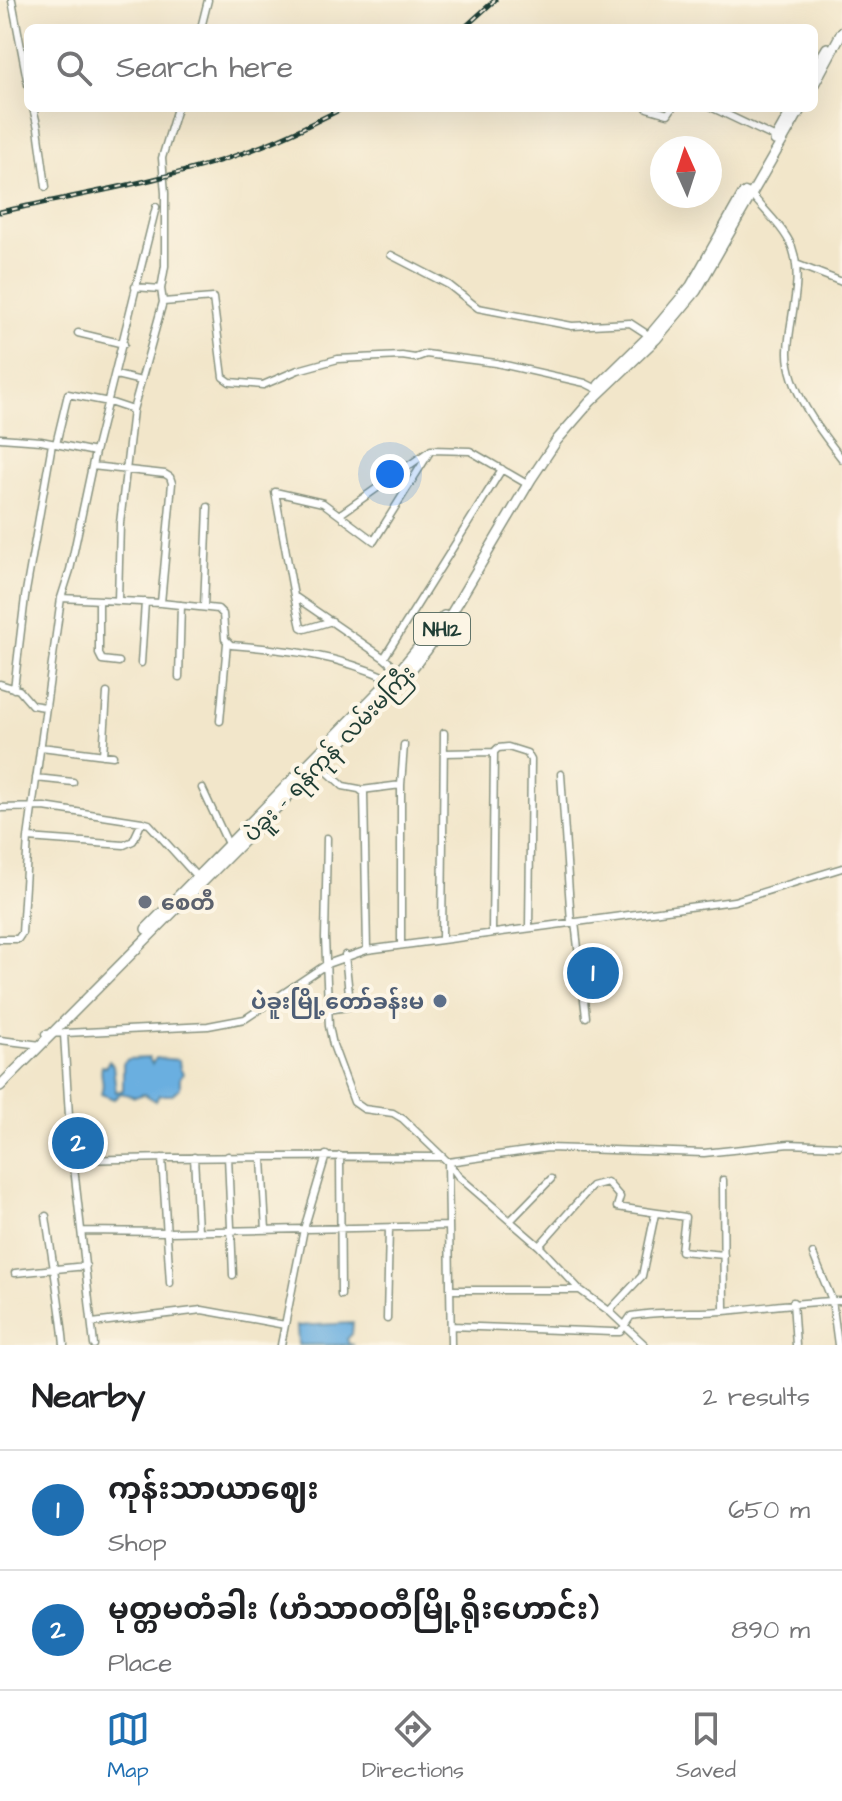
<!DOCTYPE html>
<html lang="en">
<head>
<meta charset="utf-8">
<style>
  :root { --surface:#fff; --page:#f2f2f2; --text:#202124; --muted:#757577; --line:#e0e0e0; --accent:#1f6fb2 }
  body { margin:0; font-family:"Architects Daughter","Noto Sans Myanmar",sans-serif; background:var(--page); color:var(--text) }
  .compass { position:absolute; left:650px; top:136px; width:72px; height:72px; border-radius:50%; background:var(--surface); box-shadow:0 8px 32px #0002; rotate:357deg }
  .you { position:absolute; left:390px; top:474px; width:28px; height:28px; margin:-20px; border:6px solid #fff; border-radius:50%; background:#1a73e8; box-shadow:0 0 0 12px #1a73e833 }
  .badge { display:grid; place-items:center; width:52px; height:52px; border-radius:50%; background:var(--accent); color:#fff; font-size:26px; font-weight:700 }
  .pin { position:absolute; translate:-50% -50%; border:4px solid #fff; box-shadow:0 2px 8px #0006 }
  .list { margin:0; padding:0; list-style:none }
  h2 { display:flex; justify-content:space-between; align-items:center; height:104px; margin:0; padding:0 32px; font-size:34px }
  h2 small { font-size:26px; font-weight:400; color:var(--muted) }
  .list li { display:grid; grid-template-columns:52px 1fr auto; gap:24px; align-items:center; box-sizing:border-box; height:120px; padding:0 32px; border-top:2px solid var(--line) }
  .list b { display:block; font-size:30px; white-space:nowrap }
  .list p { margin:0; font-size:26px; white-space:nowrap; color:var(--muted) }
  .list em { font-size:26px; font-style:normal; color:var(--muted) }
  .icon { flex:none; width:44px; height:44px; fill:none; stroke:currentColor; stroke-width:2; stroke-linecap:round; stroke-linejoin:round }
  .map { position:relative; flex:none; width:842px; height:1345px; overflow:hidden }
  .search { position:absolute; background:var(--surface); box-shadow:0 8px 32px #0002; left:24px; right:24px; top:24px; height:88px; display:flex; align-items:center; gap:20px; box-sizing:border-box; padding:0 28px; border-radius:12px; color:var(--muted); font-size:30px }
  .sheet { height:344px; background:var(--surface) }
  nav { display:flex; justify-content:space-around; align-items:center; box-sizing:border-box; height:112px; border-top:2px solid var(--line); background:var(--surface); font-size:22px; color:var(--muted) }
  nav a { display:grid; justify-items:center; gap:4px }
  nav .on { color:var(--accent) }
  .map>svg:first-child { display:block }
  .water { fill:#6aafe0; stroke:#44768a; stroke-width:2 }
  .lines { fill:none; stroke-linecap:round; stroke-linejoin:round }
  .minor-casing { stroke:#88927f; stroke-width:9 }
  .highway-casing { stroke:#88927f; stroke-width:12 }
  .minor { stroke:#fff; stroke-width:6 }
  .highway { stroke:#fff; stroke-width:9 }
  .rail-casing { stroke:#1f3d34; stroke-width:5 }
  .rail { stroke:#fcf5e5; stroke-width:2; stroke-dasharray:6; stroke-linecap:butt }
  .worship-dot { fill:#6b7280; stroke:#fcf5e5; stroke-width:3 }
  .service-dot { fill:#5c6f8a; stroke:#fcf5e5; stroke-width:3 }
  .labels { text-anchor:middle; stroke-width:8; stroke-linejoin:round; paint-order:stroke }
  .shield { fill:#fcf5e5; stroke:#617469; stroke-width:2 }
  .shield-label { font-size:20px; font-weight:bold; fill:#1f3d34 }
  .street-label { font-size:22px; fill:#1f3d34; stroke:#fcf5e5 }
  .worship-label { font-size:22px; font-weight:bold; fill:#5b616d; stroke:#fcf5e5; text-anchor:start }
  .service-label { font-size:22px; font-weight:bold; fill:#4e5e75; stroke:#fcf5e5; text-anchor:end }
</style>
</head>
<body>
<div class="map">
<svg width="842" height="1345" viewBox="0 0 842 1345">
  <rect width="100%" height="100%" fill="#fcf5e5"/>
  <filter id="ink" filterUnits="userSpaceOnUse"><feTurbulence type="fractalNoise" baseFrequency=".0125" numOctaves="2"/><feDisplacementMap in="SourceGraphic" scale="16" xChannelSelector="R" yChannelSelector="G"/><feConvolveMatrix kernelMatrix="1 2 1 2 8 2 1 2 1" color-interpolation-filters="sRGB"/></filter>
  <filter id="wash" filterUnits="userSpaceOnUse"><feTurbulence type="fractalNoise" baseFrequency=".006" numOctaves="4" result="noise"/><feDisplacementMap in="SourceGraphic" scale="32" xChannelSelector="R" yChannelSelector="G"/><feGaussianBlur stdDeviation="1.8" result="paint"/><feColorMatrix in="noise" values="0 0 0 0 0 0 0 0 0 0 0 0 0 0 0 0 0 1.4 0 .05"/><feComposite in="paint" operator="in"/></filter>
  <g filter="url(#wash)">
    <rect width="100%" height="100%" fill="#f2e6ca"/>
    <path class="water" d="M149 1058 152 1064 156 1058 179 1060 180 1069 183 1073 180 1078V1088L171 1095H159L156 1101 144 1094 135 1097 121 1093 114 1099 101 1094C106 1081 99 1077 102 1066L105 1067 109 1061 113 1065 116 1092 123 1090V1063L128 1059Z
      M353 1323 352 1334 347 1339 349 1344 354 1345H298L297 1326Z"/>
  </g>
  <g filter="url(#ink)">
    <g class="lines">
      <g class="minor-casing">
        <path id="minor" d="M12 0 28 85
          M201 28 208 0
          M33 108 38 128 46 187
          M647 108 668 114 672 108
          M713 108 776 138
          M745 191 751 194C764 210 784 228 792 247 804 280 789 318 788 351 787 388 820 431 842 459
          M391 255 449 285 478 308 572 326 630 323 650 336
          M796 264 842 282
          M135 287 161 289
          M163 302 213 298 223 377 230 382 263 385 298 370 338 359 402 356 415 358 426 354 496 363 585 383 595 388
          M78 333 124 344
          M116 375 141 381
          M0 438 41 441 95 452
          M56 444 68 394 109 402 133 410
          M92 466 165 474 170 477 172 483 161 603
          M339 515 428 452
          M294 596 301 627 305 629 332 621
          M61 598 161 603 218 609 223 614 225 639 231 645C290 650 337 655 392 680
          M99 600V654L102 660 119 662
          M118 601 120 523 133 410 163 302 161 289 165 266V193L162 158 177 108
          M204 607 208 507
          M384 658 502 469
          M141 663 145 602
          M399 671 384 658 294 596 275 492 323 503 374 541 431 450 470 451 527 484
          M179 677 181 605
          M0 684 19 690 32 705 45 707
          M14 689 25 597 52 444
          M220 721 227 643
          M41 747 113 756
          M444 753 494 752
          M103 755 107 693
          M319 764 343 786 359 789 364 793 367 950
          M561 774 571 922
          M36 778 73 782
          M202 788 229 846
          M362 790 401 785
          M0 808 44 807 142 822 149 824 198 878
          M28 838 124 845 133 841 142 822
          M327 838 325 938 329 1026 333 1045 354 1102 364 1109 393 1113 403 1119 448 1162 458 1176 539 1246 580 1290 609 1311 645 1345
          M575 922 586 1017
          M492 933 494 752 498 748 508 747 527 753 531 760 529 927
          M0 939H18L22 933 28 838 61 598 70 570 95 452 156 207
          M442 939 444 733
          M401 944V785L404 745
          M328 1010 347 1007 350 1003 345 955
          M45 1034 208 1026 245 1019 327 964 367 950 734 901 842 868
          M64 1034 70 1132 94 1345
          M0 1040 41 1045
          M228 1156 233 1275
          M340 1156 341 1295
          M194 1157 198 1230
          M162 1158 170 1283
          M262 1159 266 1230
          M74 1160C196 1157 318 1156 440 1157
          M723 1180 724 1311
          M46 1216C52 1260 60 1302 64 1345
          M510 1221 551 1179
          M82 1231 168 1232 449 1226
          M539 1246 592 1186 607 1182 620 1197 617 1207 685 1217 681 1251 724 1255
          M813 1254 832 1300 838 1345
          M15 1273 86 1266
          M451 1290H580
          M793 1302 796 1345
          M609 1311 642 1276 655 1214
          M387 1319 389 1228
          M92 1323 202 1310 285 1325 281 1345
          M285 1325 304 1229 326 1155
          M451 1326 612 1332H620L631 1316C662 1311 693 1313 724 1311 764 1308 802 1301 842 1301
          M451 1345 448 1162 548 1148 704 1153 789 1144 839 1146"/>
      </g>
      <g class="highway-casing">
        <path id="highway" d="M814 70 827 48
          M814 84 842 32
          M775 140 793 108
          M599 385 650 335 691 286 743 194
          M146 929 399 671 444 616
          M0 1086 319 765 405 677 426 651 447 621 531 479 557 440 590 402 656 339 696 291 801 108"/>
      </g>
      <use href="#minor" class="minor"/>
      <use href="#highway" class="highway"/>
      <g class="rail-casing">
        <path id="rail" d="M464 28 495 0
          M0 212C81 194 165 181 243 153 278 141 311 124 343 108"/>
      </g>
      <use href="#rail" class="rail"/>
    </g>
  </g>
  <circle class="worship-dot" cx="145" cy="902" r="8"/>
  <circle class="service-dot" cx="440" cy="1001" r="8"/>
  <g class="labels">
    <rect class="shield" x="414" y="613" width="56" height="32" rx="6"/>
    <g class="shield-label">
      <text x="442" y="636">NH12</text>
    </g>
    <g class="street-label">
      <text transform="translate(329 753) rotate(-46)" y="8">ပဲခူး - ရန်ကုန် လမ်းမကြီး</text>
    </g>
    <g class="worship-label">
      <text x="161" y="910">စေတီ</text>
    </g>
    <g class="service-label">
      <text x="424" y="1009">ပဲခူးမြို့တော်ခန်းမ</text>
    </g>
  </g>
</svg>
<svg class="compass" viewBox="-18 -18 36 36"><path d="M0-13l5 13h-10z" fill="#e53935"/><path d="M0 13l5-13h-10z" fill="#757577"/></svg>
<div class="you"></div>
<div class="pin badge" style="left:593px;top:973px">1</div>
<div class="pin badge" style="left:78px;top:1143px">2</div>
<div class="search"><svg class="icon" aria-label="search" viewBox="0 0 24 24"><circle cx="10" cy="10" r="6"/><path d="M15 15l6 6"/></svg>Search here</div>
</div>
<section class="sheet">
<h2>Nearby<small>2 results</small></h2>
<ul class="list">
<li><span class="badge">1</span><div><b>ကုန်းသာယာဈေး</b><p>Shop</p></div><em>650 m</em></li>
<li><span class="badge">2</span><div><b>မုတ္တမတံခါး (ဟံသာဝတီမြို့ရိုးဟောင်း)</b><p>Place</p></div><em>890 m</em></li>
</ul>
</section>
<nav>
<a class="on"><svg class="icon" aria-label="map" viewBox="0 0 24 24"><path d="M3 6l6-2 6 2 6-2v14l-6 2-6-2-6 2zM9 4v14M15 6v14"/></svg>Map</a>
<a><svg class="icon" aria-label="directions" viewBox="0 0 24 24"><path d="M12 3l9 9-9 9-9-9zM9 14v-3h6M13 9l2 2-2 2"/></svg>Directions</a>
<a><svg class="icon" aria-label="saved" viewBox="0 0 24 24"><path d="M7 4h10v16l-5-4-5 4z"/></svg>Saved</a>
</nav>
</body>
</html>
